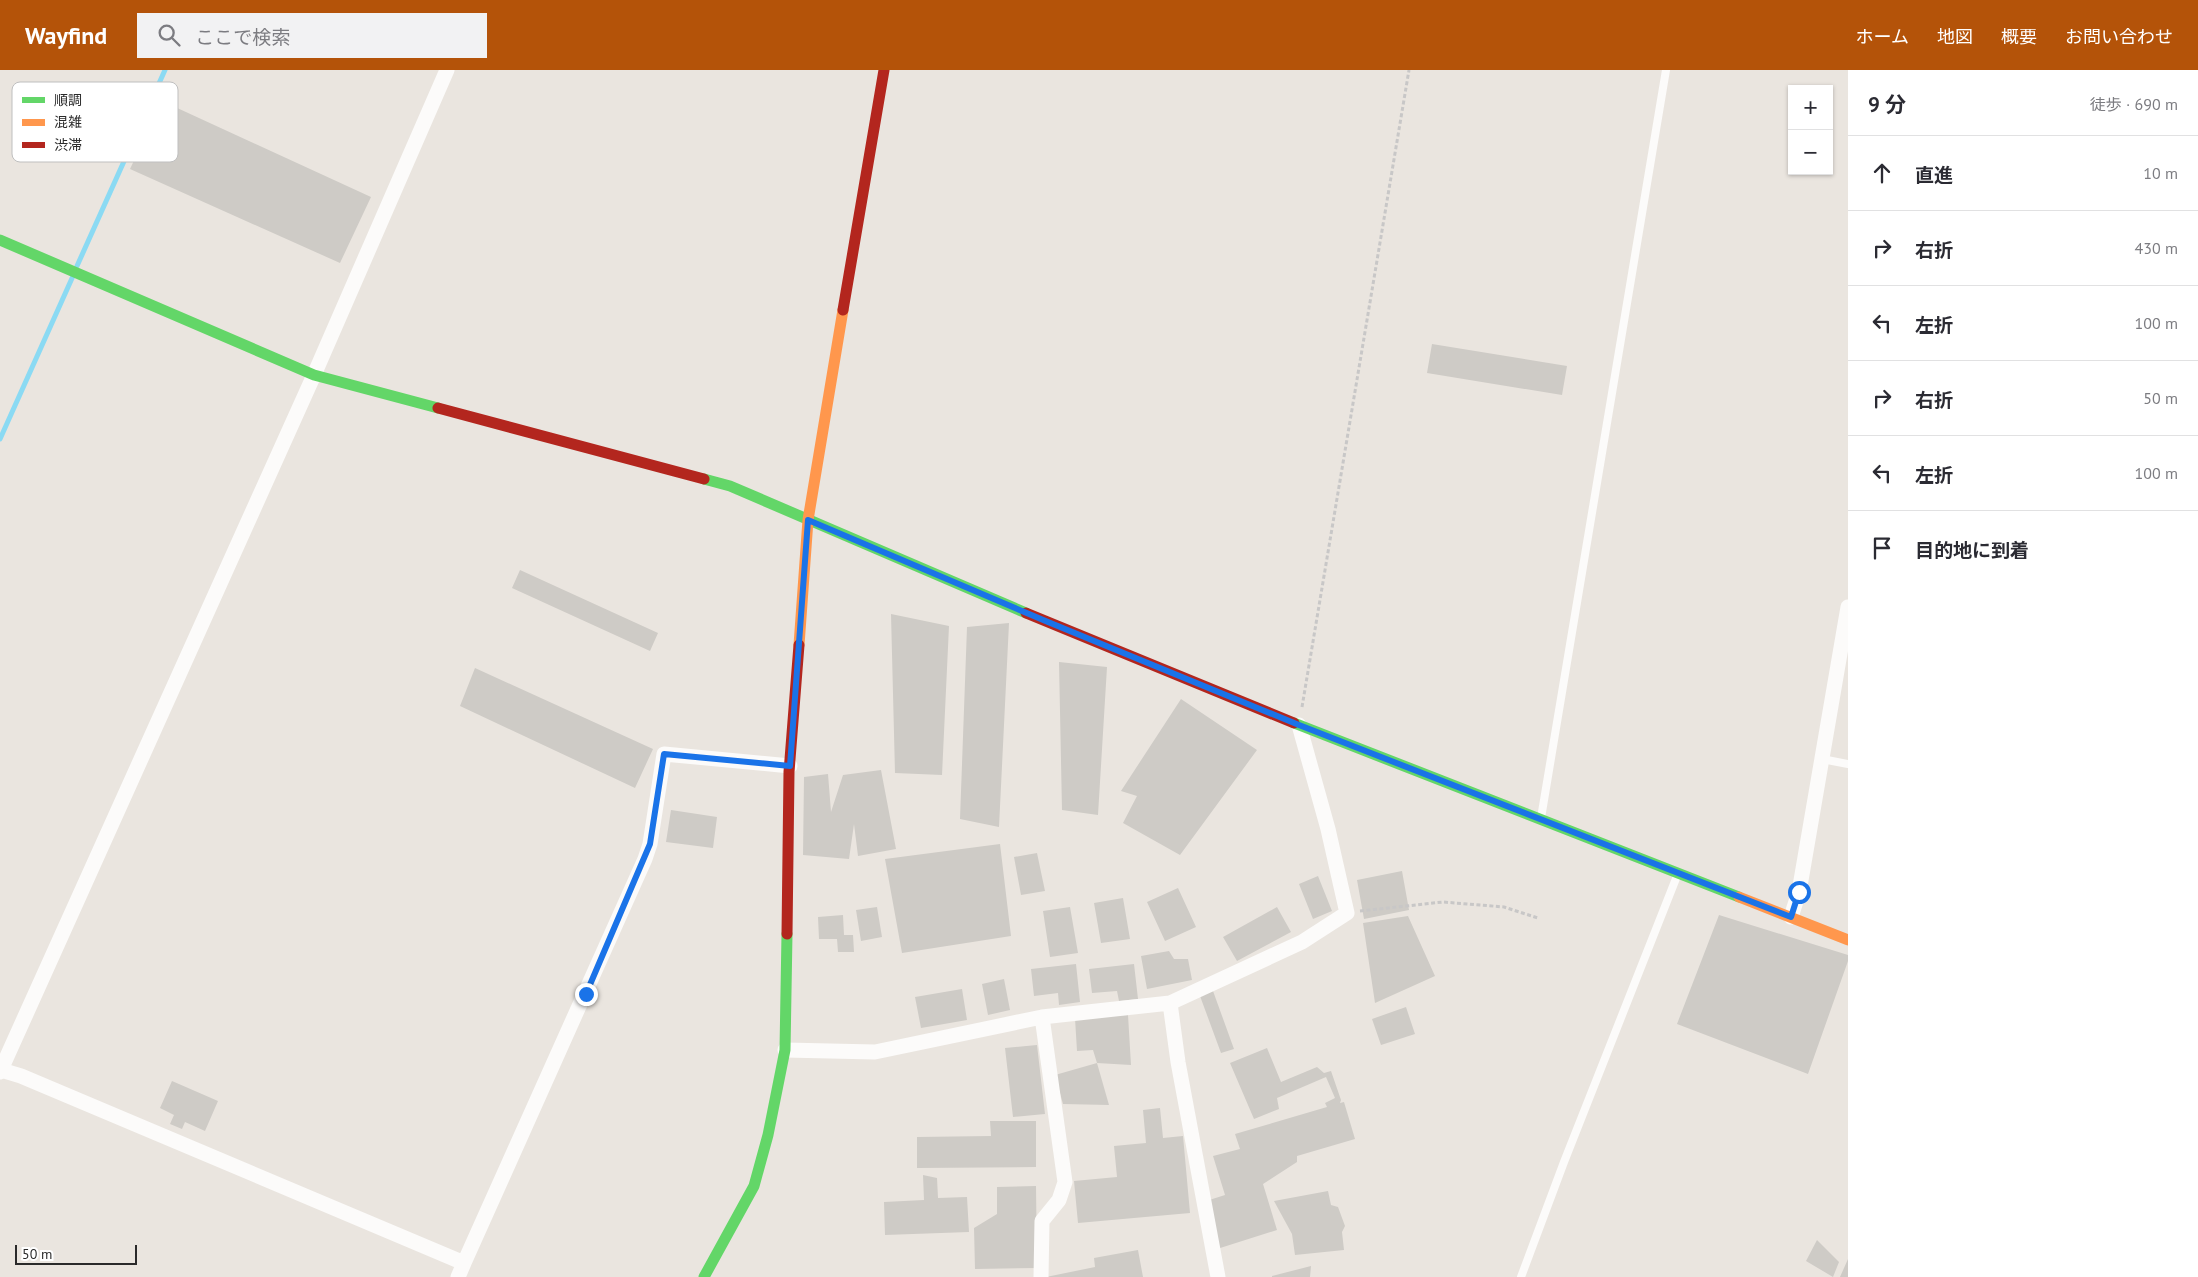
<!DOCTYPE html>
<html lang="ja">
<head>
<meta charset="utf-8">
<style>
  :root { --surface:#fff; --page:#f2f2f3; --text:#2b2b33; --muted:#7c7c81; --line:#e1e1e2; --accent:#b45309 }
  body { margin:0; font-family:"PT Sans","Noto Sans JP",sans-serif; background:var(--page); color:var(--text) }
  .controls { position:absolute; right:15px; top:15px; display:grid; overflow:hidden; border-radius:0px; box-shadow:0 1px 4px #0004 }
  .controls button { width:45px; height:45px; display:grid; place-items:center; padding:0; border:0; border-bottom:1px solid var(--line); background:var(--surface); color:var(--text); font:25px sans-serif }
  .scale { position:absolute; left:15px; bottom:12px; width:122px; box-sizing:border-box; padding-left:5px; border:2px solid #2a2a2a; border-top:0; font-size:14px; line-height:18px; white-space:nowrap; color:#2a2a2a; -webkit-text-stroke:4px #fff; paint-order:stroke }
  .stop { position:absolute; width:15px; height:15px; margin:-11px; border:4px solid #1a73e8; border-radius:50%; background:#fff }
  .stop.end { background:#1a73e8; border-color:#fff; box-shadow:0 1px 5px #0008 }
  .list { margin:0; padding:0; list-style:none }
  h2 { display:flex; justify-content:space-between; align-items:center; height:65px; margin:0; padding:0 20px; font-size:21px }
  h2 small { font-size:16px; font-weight:400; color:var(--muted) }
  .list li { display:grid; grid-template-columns:32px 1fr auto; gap:15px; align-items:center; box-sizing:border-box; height:75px; padding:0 20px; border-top:1px solid var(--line) }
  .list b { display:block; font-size:19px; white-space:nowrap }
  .list em { font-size:16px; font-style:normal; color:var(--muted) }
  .icon { flex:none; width:28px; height:28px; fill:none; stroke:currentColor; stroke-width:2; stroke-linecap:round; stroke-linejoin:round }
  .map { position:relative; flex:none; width:1848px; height:1207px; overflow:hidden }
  header { display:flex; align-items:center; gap:30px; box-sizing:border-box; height:70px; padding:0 25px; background:var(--accent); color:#fff }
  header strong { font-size:24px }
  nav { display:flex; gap:28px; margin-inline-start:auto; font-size:18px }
  .search { width:350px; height:45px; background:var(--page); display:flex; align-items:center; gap:12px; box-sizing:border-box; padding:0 18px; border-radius:0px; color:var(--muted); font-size:19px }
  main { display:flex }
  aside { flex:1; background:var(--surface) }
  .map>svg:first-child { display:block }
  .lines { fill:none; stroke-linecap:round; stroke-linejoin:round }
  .stream { stroke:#8bdaf3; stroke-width:5 }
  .building { fill:#cecbc6 }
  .path { stroke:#c8c7c7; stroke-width:3; stroke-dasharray:4 2.5; stroke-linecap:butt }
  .lane { stroke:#fcfbfa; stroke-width:8 }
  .street { stroke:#fcfbfa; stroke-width:15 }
  .fast { stroke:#63d668; stroke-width:11 }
  .slow { stroke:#ff974d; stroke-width:11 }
  .jam { stroke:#b3261e; stroke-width:11 }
  .route { stroke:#1a73e8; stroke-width:6 }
  .key { fill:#fff; stroke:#bfbfbf; stroke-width:1 }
  .key-label { font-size:14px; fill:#2a2a2a }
</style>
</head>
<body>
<header>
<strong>Wayfind</strong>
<div class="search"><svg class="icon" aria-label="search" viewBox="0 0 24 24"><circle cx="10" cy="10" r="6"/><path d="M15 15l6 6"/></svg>ここで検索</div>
<nav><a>ホーム</a><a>地図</a><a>概要</a><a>お問い合わせ</a></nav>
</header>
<main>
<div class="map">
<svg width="1848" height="1207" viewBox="0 0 1848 1207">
  <rect width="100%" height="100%" fill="#eae5df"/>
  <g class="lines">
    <path class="stream" d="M77 196 165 0
      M0 369 73 206"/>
  </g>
  <path class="building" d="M162 31 371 127 340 193 130 99Z
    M1432 274 1567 296 1562 325 1427 303Z
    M520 500 658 563 650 581 512 518Z
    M891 544 949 556 942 705 895 703Z
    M1009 553 999 757 960 749 967 557Z
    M1059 592 1107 597 1098 745 1062 740Z
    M475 598 653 679 635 718 460 636Z
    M1181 629 1257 680 1180 785 1123 753 1137 726 1121 721Z
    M881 700 896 779 858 786 854 754 849 789 803 785 804 707 828 704 831 742 843 705Z
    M671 740 717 747 713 778 666 772Z
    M1000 774 1011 866 902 883 885 789Z
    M1037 783 1045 821 1021 825 1014 787Z
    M1402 801 1409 840 1364 849 1357 810Z
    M1318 806 1332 841 1313 849 1299 814Z
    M1178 818 1196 857 1165 871 1147 832Z
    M1123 828 1130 869 1101 873 1094 833Z
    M877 837 882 867 861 871 856 840Z
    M1070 837 1078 883 1050 887 1043 841Z
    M1277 837 1291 862 1237 891 1223 867Z
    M843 845 844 865H853L854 882H838L837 869H819L818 847Z
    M1719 845 1848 885V891L1808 1004 1677 954Z
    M1408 846 1435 906 1375 933 1363 853Z
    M1169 881 1174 889H1188L1192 910 1147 919 1141 886Z
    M1076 894 1080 932 1059 935 1058 923 1034 926 1031 899Z
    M1134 894 1138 929 1119 931 1117 921 1092 923 1089 899Z
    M1004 909 1010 940 988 945 982 914Z
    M962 919 967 950 921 958 915 927Z
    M1213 921 1234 979 1221 983 1200 926Z
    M1406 937 1415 964 1381 975 1372 949Z
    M1128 945 1131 995 1097 993 1093 980 1077 981 1075 948Z
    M1037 975 1045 1044 1013 1047 1005 978Z
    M1267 978 1281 1012 1317 997 1324 1003 1331 1001 1341 1030 1340 1033 1344 1032 1355 1069 1297 1086V1092L1263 1114 1277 1160 1217 1179 1203 1132 1225 1125 1213 1086 1240 1079 1235 1064 1327 1037 1325 1033 1335 1028 1326 1007 1277 1028 1279 1039 1254 1049 1230 993Z
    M1097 993 1109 1035 1063 1034 1055 1005Z
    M172 1011 218 1031 205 1061 185 1052 182 1059 170 1054 174 1045 160 1038Z
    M1160 1038 1163 1068 1183 1066 1190 1143 1078 1153 1074 1111 1117 1107 1114 1076 1146 1073 1143 1040Z
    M990 1051H1036V1097L917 1098V1067L991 1066Z
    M923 1105 937 1108 938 1128 967 1127 969 1162 885 1165 884 1132 924 1130Z
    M1036 1116 1037 1198 975 1199 974 1158 997 1144V1117Z
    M1328 1121 1331 1135 1338 1137 1345 1156 1342 1162 1344 1180 1295 1185 1292 1164 1274 1131Z
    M1817 1170 1839 1192 1833 1207 1806 1191Z
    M1138 1180 1143 1207H1046L1095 1197 1094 1188Z
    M1848 1189V1207H1840Z
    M1311 1196 1310 1207H1272V1206Z"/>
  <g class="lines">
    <path class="path" d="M1302 637 1409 0
      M1360 841 1443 832 1504 837 1538 848"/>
    <path class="lane" d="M1822 689 1848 694
      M1541 748 1666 0
      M1521 1207 1564 1092 1677 806"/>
    <path class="street" d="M1791 847 1799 822 1848 537
      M1170 933 1178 992 1218 1207
      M785 980 875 982 1042 947
      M1 1000 21 1006 464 1193 458 1207
      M0 1002 314 305 447 0
      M464 1193 645 789 650 774 664 684 790 696
      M1041 1207 1042 1151 1059 1130 1065 1112 1042 947 1170 933 1302 872 1347 843 1328 759 1299 655"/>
    <path class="fast" d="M0 170 314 305 438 338
      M704 409 730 416 1026 543
      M1294 653 1739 827
      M704 1207 754 1116 768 1065 785 980 787 864"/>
    <path class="slow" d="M799 575 808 450 843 240
      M1739 827 1848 870"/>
    <path class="jam" d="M843 240 884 0
      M438 338 704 409
      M1026 543 1294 653
      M787 864 789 702 799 575"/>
  </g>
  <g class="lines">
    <path class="route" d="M586 924 650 774 664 684 790 696 808 450 1048 552 1299 655 1791 847 1799 822"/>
  </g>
  <rect x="12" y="12" width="166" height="80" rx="8" class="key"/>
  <rect x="22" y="27" width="23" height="6" fill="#63d668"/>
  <rect x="22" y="49" width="23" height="7" fill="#ff974d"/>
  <rect x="22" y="72" width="23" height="6" fill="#b3261e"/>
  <g class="key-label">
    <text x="54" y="35">順調</text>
    <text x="54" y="57">混雑</text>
    <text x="54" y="80">渋滞</text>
  </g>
</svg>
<div class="controls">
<button>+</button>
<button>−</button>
</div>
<div class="scale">50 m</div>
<div class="stop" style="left:1799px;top:822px"></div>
<div class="stop end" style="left:586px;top:924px"></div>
</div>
<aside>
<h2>9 分<small>徒歩 · 690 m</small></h2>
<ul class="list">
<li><svg class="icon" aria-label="ahead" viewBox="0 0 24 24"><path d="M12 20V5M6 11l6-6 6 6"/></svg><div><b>直進</b></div><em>10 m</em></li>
<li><svg class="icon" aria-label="right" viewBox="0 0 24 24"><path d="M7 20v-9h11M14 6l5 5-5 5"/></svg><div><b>右折</b></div><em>430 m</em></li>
<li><svg class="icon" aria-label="left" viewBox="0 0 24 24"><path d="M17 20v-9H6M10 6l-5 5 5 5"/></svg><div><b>左折</b></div><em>100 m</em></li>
<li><svg class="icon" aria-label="right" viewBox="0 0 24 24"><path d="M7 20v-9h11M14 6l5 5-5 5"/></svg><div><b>右折</b></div><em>50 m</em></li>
<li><svg class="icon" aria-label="left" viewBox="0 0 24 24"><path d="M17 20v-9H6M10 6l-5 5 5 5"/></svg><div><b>左折</b></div><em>100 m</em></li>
<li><svg class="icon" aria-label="arrive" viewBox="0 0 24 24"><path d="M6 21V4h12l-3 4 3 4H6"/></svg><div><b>目的地に到着</b></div></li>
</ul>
</aside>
</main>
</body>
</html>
